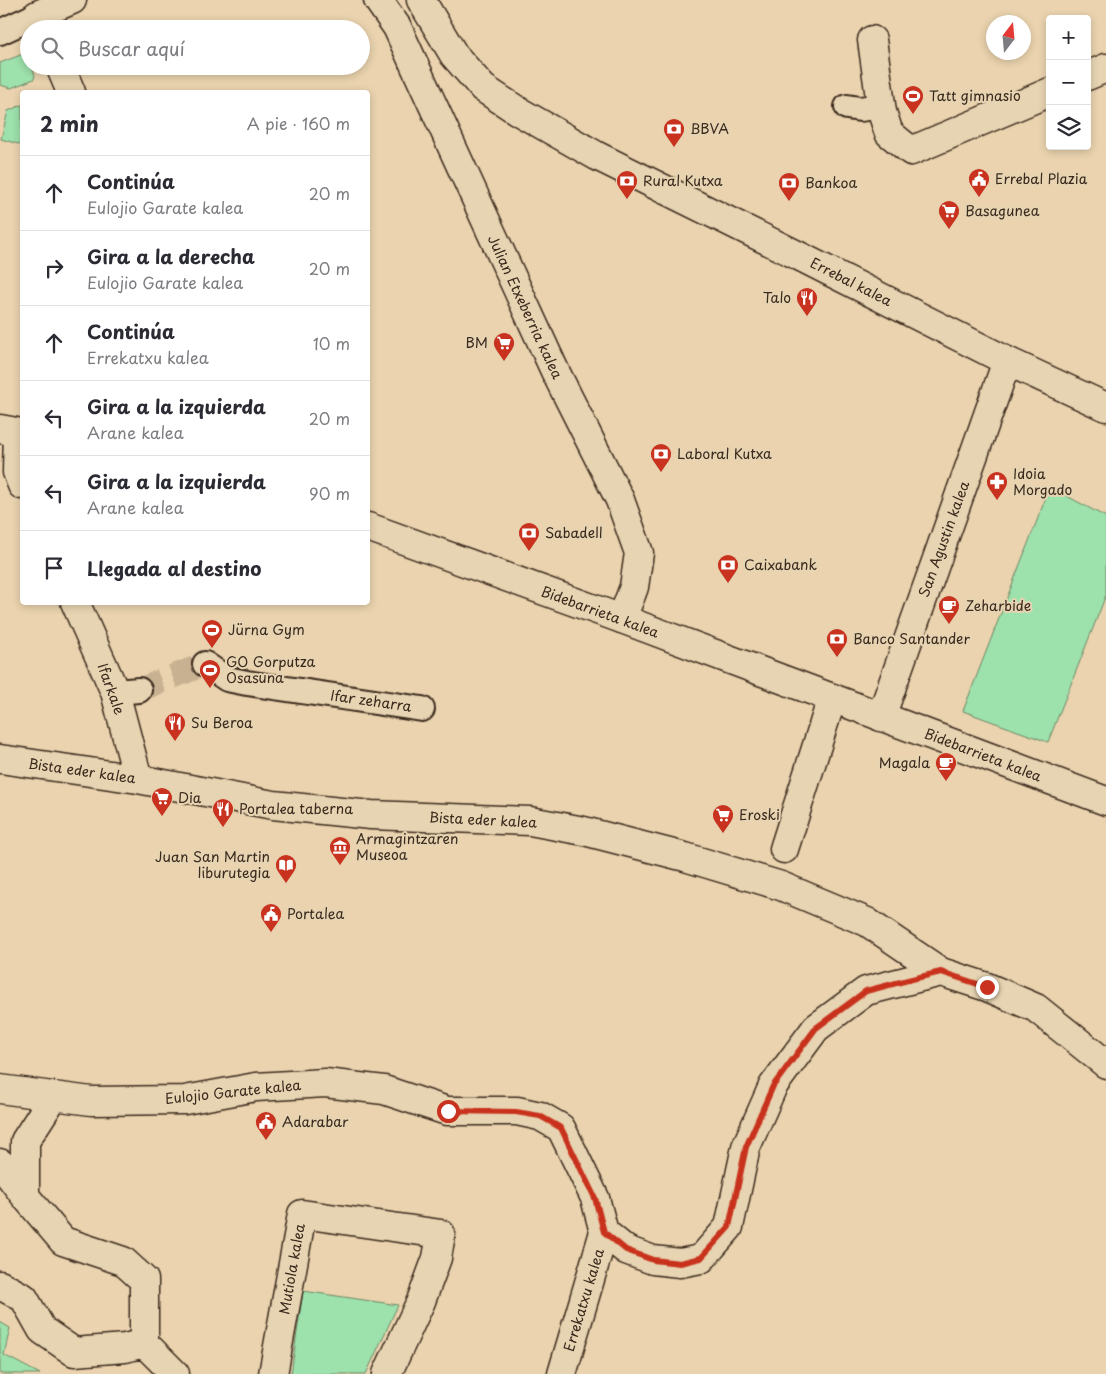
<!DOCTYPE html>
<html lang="es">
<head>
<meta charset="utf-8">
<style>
  :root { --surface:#fff; --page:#f2f2f3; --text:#2b2b33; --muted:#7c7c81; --line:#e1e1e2 }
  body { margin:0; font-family:"Playpen Sans",sans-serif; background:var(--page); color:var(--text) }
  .controls { position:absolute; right:15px; top:15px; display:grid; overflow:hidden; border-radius:5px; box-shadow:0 2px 8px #0003 }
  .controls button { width:45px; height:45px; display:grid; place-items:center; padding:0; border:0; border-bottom:1px solid var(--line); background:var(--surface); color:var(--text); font:25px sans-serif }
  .compass { position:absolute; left:986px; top:15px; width:45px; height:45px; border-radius:50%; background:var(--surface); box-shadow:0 2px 8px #0003; rotate:16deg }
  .stop { position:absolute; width:15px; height:15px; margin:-11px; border:4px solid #c8321e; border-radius:50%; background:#fff }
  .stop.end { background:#c8321e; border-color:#fff; box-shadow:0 1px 5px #0008 }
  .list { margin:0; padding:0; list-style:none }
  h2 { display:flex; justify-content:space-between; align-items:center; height:65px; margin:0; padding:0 20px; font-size:21px }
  h2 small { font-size:16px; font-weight:400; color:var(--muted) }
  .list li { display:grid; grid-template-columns:32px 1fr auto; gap:15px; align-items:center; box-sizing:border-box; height:75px; padding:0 20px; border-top:1px solid var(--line) }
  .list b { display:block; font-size:19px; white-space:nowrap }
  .list p { margin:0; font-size:16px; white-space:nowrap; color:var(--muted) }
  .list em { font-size:16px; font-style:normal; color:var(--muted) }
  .icon { flex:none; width:28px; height:28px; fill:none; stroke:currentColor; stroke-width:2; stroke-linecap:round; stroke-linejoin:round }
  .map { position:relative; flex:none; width:1106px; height:1374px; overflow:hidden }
  .search { position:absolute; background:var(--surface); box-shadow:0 2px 8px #0003; left:20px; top:20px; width:350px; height:55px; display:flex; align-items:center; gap:12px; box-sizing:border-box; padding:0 18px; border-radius:28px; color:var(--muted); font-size:19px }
  .panel { position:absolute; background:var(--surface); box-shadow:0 2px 8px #0003; left:20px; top:90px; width:350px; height:515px; border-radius:5px }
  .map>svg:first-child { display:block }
  .green { fill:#9de1ac; stroke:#6c8665 }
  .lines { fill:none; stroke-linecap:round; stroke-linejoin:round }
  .pedestrian-tunnel { stroke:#c7b191; stroke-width:24; stroke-dasharray:24 12; stroke-linecap:butt }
  .pedestrian-casing { stroke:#3b2a1e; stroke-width:28 }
  .minor-casing { stroke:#3b2a1e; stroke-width:31 }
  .tertiary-casing { stroke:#3b2a1e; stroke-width:31 }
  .pedestrian { stroke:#e7d4b2; stroke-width:24 }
  .minor { stroke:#e7d4b2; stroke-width:28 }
  .tertiary { stroke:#e7d4b2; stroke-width:28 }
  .route { stroke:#c8321e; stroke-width:6 }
  .labels { text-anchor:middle; stroke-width:4; stroke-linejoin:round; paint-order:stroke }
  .poi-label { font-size:14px; fill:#3b2a1e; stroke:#e7d4b2; text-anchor:start }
  .street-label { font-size:14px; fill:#3b2a1e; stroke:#e7d4b2 }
</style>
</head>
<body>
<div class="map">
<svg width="1106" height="1374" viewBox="0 0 1106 1374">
  <rect width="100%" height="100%" fill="#ead3ae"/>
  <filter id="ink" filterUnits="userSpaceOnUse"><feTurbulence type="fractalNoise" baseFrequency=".02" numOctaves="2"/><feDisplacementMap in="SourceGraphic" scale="10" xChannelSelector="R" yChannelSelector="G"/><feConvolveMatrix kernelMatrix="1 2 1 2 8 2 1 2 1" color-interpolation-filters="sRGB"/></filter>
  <g filter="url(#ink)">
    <path class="green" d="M23 54H25L29 62V66H31L35 75 34 79 11 88 0 85V63Z
      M22 105V145L1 139 8 111Z
      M1050 487 1106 517V595L1048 742 963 711Z
      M303 1291 398 1305 366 1374H291Z
      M0 1322 10 1328 4 1355 40 1374H0Z"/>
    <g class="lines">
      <path class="pedestrian-tunnel" d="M139 690 205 664"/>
      <g class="pedestrian-casing">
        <path id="pedestrian" d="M0 32 37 15
          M847 107 860 109 881 106
          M205 664 227 679 247 683 422 709
          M115 692 139 690"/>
      </g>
      <g class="minor-casing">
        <path id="minor" d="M378 0 397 27 555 371 620 500 639 553 634 587 622 619
          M43 29 37 15 72 0
          M872 40 882 112 889 133 911 151 1050 92
          M60 66 71 92
          M1087 76 1106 68
          M18 433 17 472 22 485
          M75 602 115 692 138 779
          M881 717 1007 361
          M0 759 138 779 273 805 371 815 530 821 584 831 685 857 781 886 867 922 941 972
          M784 849 832 698
          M0 1089 91 1101 185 1100 256 1087 325 1083 384 1090 447 1111H517L540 1116 561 1128 595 1198 604 1232 562 1374
          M0 1163 25 1196 63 1241 123 1261 144 1280V1343
          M25 1196V1141L54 1096
          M604 1232 626 1250 653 1260 680 1263 701 1259 729 1227 746 1147 773 1086 816 1028 866 991 941 972 987 987 1036 1008 1106 1064
          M0 1285 24 1298 42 1330 74 1352 125 1348 144 1343
          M144 1343 175 1374
          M273 1374 302 1214 441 1234 437 1258 421 1301 387 1374"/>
      </g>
      <g class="tertiary-casing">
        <path id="tertiary" d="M421 0 454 55 483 88 518 111 597 156 799 256 1007 361 1106 407
          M0 429 22 433
          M368 527 622 619 1106 801"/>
      </g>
      <use href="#pedestrian" class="pedestrian"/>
      <use href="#minor" class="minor"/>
      <use href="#tertiary" class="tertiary"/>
    </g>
  </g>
  <g class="lines" filter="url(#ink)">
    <path class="route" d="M448 1111 516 1112 540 1116 561 1128 595 1198 604 1232 626 1250 653 1260 680 1263 701 1258 729 1227 746 1147 773 1086 816 1028 866 991 908 980 941 972 987 987"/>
  </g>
  <defs>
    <g id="stadium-pin" transform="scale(1.125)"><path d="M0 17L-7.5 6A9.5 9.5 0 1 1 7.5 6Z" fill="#c8321e" stroke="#e7d4b2"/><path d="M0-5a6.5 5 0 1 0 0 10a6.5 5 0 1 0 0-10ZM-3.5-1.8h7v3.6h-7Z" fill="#fff"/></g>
    <g id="bank-pin" transform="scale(1.125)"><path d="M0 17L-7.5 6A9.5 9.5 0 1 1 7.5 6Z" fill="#c8321e" stroke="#e7d4b2"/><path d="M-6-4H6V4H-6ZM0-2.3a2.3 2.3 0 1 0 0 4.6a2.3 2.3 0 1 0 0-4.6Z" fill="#fff"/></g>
    <g id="civic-pin" transform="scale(1.125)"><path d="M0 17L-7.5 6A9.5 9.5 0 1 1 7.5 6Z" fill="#c8321e" stroke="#e7d4b2"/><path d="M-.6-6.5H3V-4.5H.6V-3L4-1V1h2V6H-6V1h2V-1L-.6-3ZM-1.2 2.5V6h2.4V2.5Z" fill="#fff"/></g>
    <g id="supermarket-pin" transform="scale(1.125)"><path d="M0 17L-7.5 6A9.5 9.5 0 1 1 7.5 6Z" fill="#c8321e" stroke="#e7d4b2"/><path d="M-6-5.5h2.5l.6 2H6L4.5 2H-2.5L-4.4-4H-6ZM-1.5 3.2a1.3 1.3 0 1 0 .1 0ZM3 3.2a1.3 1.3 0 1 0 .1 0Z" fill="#fff"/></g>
    <g id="restaurant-pin" transform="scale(1.125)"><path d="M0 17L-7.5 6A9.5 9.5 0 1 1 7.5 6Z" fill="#c8321e" stroke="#e7d4b2"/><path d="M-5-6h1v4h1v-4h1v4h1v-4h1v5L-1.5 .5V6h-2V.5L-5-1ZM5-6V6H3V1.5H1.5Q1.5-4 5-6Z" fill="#fff"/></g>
    <g id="pharmacy-pin" transform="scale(1.125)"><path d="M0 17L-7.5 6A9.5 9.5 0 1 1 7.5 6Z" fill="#c8321e" stroke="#e7d4b2"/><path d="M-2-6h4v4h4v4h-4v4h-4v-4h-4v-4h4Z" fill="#fff"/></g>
    <g id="cafe-pin" transform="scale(1.125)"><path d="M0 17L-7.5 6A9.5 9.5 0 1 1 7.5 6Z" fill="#c8321e" stroke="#e7d4b2"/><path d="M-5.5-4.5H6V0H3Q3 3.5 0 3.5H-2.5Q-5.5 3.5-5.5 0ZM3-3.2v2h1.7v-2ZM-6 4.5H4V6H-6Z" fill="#fff"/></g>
    <g id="museum-pin" transform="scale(1.125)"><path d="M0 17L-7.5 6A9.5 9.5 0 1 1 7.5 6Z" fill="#c8321e" stroke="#e7d4b2"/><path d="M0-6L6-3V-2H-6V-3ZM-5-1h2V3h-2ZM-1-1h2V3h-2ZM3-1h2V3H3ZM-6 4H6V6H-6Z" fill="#fff"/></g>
    <g id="library-pin" transform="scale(1.125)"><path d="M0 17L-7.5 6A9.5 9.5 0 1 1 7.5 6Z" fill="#c8321e" stroke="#e7d4b2"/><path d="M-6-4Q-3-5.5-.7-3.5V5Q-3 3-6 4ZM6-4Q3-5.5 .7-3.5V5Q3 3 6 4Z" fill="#fff"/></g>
  </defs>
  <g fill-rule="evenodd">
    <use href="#stadium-pin" x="913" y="96"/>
    <use href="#bank-pin" x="674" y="129"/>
    <use href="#civic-pin" x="979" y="179"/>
    <use href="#bank-pin" x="627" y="181"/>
    <use href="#bank-pin" x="789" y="183"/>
    <use href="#supermarket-pin" x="949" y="211"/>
    <use href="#restaurant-pin" x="807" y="298"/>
    <use href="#supermarket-pin" x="504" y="343"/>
    <use href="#bank-pin" x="661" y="454"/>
    <use href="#pharmacy-pin" x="997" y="482"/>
    <use href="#bank-pin" x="529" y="533"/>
    <use href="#bank-pin" x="728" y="565"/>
    <use href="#cafe-pin" x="949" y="606"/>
    <use href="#stadium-pin" x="212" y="630"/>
    <use href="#bank-pin" x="837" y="639"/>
    <use href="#stadium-pin" x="210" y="670"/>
    <use href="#restaurant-pin" x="175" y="723"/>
    <use href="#cafe-pin" x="946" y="763"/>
    <use href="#supermarket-pin" x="162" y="798"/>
    <use href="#restaurant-pin" x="223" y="809"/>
    <use href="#supermarket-pin" x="723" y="815"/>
    <use href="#museum-pin" x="340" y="847"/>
    <use href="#library-pin" x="286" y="865"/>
    <use href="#civic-pin" x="271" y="914"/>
    <use href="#civic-pin" x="266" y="1122"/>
  </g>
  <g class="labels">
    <g class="poi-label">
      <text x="929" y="101">Tatt gimnasio</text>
      <text x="690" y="134">BBVA</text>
      <text x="995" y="184">Errebal Plazia</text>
      <text x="643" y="186">Rural Kutxa</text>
      <text x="805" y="188">Bankoa</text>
      <text x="965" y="216">Basagunea</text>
      <text x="791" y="303" text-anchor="end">Talo</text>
      <text x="488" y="348" text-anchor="end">BM</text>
      <text x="677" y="459">Laboral Kutxa</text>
      <text x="1013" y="479">Idoia<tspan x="1013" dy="16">Morgado</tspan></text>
      <text x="545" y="538">Sabadell</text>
      <text x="744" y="570">Caixabank</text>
      <text x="965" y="611">Zeharbide</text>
      <text x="228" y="635">Jürna Gym</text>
      <text x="853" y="644">Banco Santander</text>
      <text x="226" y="667">GO Gorputza<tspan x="226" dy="16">Osasuna</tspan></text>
      <text x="191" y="728">Su Beroa</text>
      <text x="930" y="768" text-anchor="end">Magala</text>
      <text x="178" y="803">Dia</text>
      <text x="239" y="814">Portalea taberna</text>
      <text x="739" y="820">Eroski</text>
      <text x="356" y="844">Armagintzaren<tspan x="356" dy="16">Museoa</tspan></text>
      <text x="270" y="862" text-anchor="end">Juan San Martin<tspan x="270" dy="16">liburutegia</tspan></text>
      <text x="287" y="919">Portalea</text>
      <text x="282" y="1127">Adarabar</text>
    </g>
    <g class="street-label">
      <text transform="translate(851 282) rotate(27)" y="5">Errebal kalea</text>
      <text transform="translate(525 307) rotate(65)" y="5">Julian Etxeberria kalea</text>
      <text transform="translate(944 539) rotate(-70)" y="5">San Agustin kalea</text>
      <text transform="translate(600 612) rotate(20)" y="5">Bidebarrieta kalea</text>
      <text transform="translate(111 689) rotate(70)" y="5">Ifarkale</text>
      <text transform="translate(371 701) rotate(8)" y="5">Ifar zeharra</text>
      <text transform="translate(983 755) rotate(21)" y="5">Bidebarrieta kalea</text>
      <text transform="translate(82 771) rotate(8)" y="5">Bista eder kalea</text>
      <text transform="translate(483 820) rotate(3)" y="5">Bista eder kalea</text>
      <text transform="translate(233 1092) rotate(-6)" y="5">Eulojio Garate kalea</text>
      <text transform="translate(292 1269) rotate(-80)" y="5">Mutiola kalea</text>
      <text transform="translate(584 1300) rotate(-73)" y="5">Errekatxu kalea</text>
    </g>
  </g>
</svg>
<div class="controls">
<button>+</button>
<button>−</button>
<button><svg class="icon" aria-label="layers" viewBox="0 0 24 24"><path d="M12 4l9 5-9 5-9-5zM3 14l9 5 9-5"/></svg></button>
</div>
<svg class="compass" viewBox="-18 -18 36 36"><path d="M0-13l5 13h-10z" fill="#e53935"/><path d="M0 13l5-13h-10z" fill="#7c7c81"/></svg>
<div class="stop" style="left:448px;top:1111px"></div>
<div class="stop end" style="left:987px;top:987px"></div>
<div class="search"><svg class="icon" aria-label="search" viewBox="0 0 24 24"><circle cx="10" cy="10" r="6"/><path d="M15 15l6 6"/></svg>Buscar aquí</div>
<section class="panel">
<h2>2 min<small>A pie · 160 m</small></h2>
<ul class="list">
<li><svg class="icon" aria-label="ahead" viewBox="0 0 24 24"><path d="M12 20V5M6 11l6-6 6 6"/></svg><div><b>Continúa</b><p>Eulojio Garate kalea</p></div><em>20 m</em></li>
<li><svg class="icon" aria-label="right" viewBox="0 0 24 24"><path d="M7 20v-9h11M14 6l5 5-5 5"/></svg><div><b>Gira a la derecha</b><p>Eulojio Garate kalea</p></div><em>20 m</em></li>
<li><svg class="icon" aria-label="ahead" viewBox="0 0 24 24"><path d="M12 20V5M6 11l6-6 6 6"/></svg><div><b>Continúa</b><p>Errekatxu kalea</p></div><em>10 m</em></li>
<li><svg class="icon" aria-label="left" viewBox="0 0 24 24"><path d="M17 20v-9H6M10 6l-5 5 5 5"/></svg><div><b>Gira a la izquierda</b><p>Arane kalea</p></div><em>20 m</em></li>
<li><svg class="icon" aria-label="left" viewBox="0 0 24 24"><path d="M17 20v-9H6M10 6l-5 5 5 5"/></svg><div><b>Gira a la izquierda</b><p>Arane kalea</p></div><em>90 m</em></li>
<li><svg class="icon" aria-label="arrive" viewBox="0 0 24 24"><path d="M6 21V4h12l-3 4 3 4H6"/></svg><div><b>Llegada al destino</b></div></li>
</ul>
</section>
</div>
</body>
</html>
